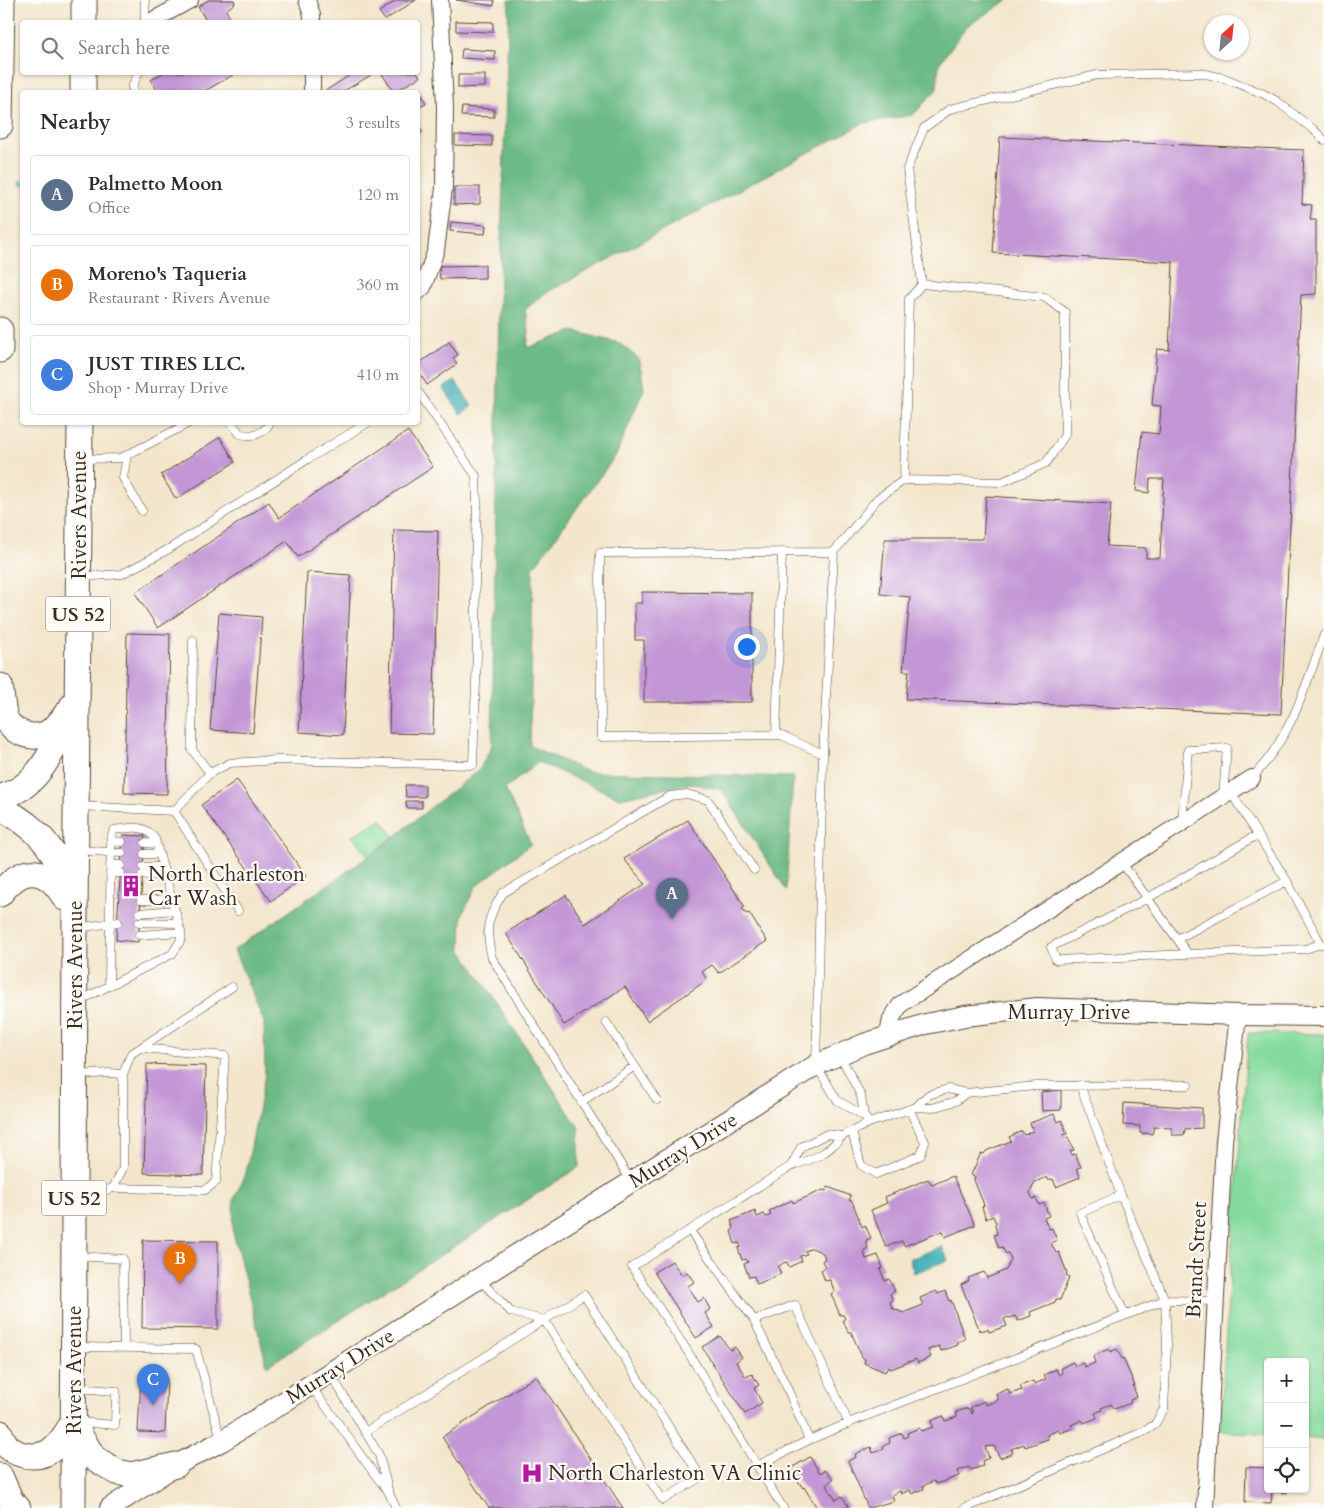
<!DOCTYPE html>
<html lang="en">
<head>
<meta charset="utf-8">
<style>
  :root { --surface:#fff; --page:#f7f7f7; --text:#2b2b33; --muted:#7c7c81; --line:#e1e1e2; --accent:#b5179e }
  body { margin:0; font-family:Cardo,serif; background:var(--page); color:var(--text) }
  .controls { position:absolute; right:15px; bottom:15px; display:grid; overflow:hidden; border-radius:5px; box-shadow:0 1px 4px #0004 }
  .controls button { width:45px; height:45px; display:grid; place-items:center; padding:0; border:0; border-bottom:1px solid var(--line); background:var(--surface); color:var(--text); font:25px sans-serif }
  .compass { position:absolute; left:1204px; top:15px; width:45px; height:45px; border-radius:50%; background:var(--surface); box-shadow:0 1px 4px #0004; rotate:27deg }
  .you { position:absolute; left:746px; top:646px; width:18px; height:18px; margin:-12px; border:4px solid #fff; border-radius:50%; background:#1a73e8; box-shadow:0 0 0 8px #1a73e833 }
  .badge { display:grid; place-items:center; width:32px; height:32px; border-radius:50%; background:var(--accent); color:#fff; font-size:16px; font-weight:700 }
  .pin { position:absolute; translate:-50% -41px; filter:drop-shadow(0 1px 2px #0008) }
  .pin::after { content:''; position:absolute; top:26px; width:18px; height:15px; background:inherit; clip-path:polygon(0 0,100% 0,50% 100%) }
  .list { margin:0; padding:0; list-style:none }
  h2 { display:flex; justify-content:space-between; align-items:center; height:65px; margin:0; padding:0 20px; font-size:21px }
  h2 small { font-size:16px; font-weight:400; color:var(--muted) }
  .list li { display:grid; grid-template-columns:32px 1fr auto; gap:15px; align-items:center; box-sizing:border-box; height:80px; margin:0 10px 10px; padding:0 10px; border:1px solid var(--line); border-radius:5px }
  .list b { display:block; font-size:19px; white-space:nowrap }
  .list p { margin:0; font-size:16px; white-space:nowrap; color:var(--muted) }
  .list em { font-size:16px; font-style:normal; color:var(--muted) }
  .icon { flex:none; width:28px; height:28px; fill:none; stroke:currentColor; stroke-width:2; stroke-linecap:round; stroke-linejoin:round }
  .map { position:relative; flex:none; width:1324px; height:1508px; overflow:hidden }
  .search { position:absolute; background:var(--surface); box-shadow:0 1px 4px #0004; left:20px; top:20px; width:400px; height:55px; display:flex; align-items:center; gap:12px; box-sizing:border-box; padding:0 18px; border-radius:5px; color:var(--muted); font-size:19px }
  .panel { position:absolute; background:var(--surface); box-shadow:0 1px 4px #0004; left:20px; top:90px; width:400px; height:335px; border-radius:5px }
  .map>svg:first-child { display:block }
  .green { fill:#85da9e; stroke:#60825e }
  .forest { fill:#6cba85; stroke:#547252 }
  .water { fill:#3daeb7; stroke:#3c6c6a }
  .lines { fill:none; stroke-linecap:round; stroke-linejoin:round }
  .stream { stroke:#3daeb7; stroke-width:5 }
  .building { fill:#c396d5 }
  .service-casing { stroke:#574638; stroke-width:9 }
  .minor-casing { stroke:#574638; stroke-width:18 }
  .tertiary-casing { stroke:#574638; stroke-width:22 }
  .primary-casing { stroke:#574638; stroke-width:27 }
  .service { stroke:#fff; stroke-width:8 }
  .minor { stroke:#fff; stroke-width:16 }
  .tertiary { stroke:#fff; stroke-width:20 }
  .primary { stroke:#fff; stroke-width:25 }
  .labels { text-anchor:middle; stroke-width:4.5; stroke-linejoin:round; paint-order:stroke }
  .shield { fill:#fdfcf7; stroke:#75695f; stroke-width:1 }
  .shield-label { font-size:20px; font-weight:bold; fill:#3b2a1e }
  .street-label { font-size:21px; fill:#3b2a1e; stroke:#fdfcf7 }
  .poi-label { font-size:21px; fill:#3b2a1e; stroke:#fdfcf7; text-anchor:start }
</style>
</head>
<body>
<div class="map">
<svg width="1324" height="1508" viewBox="0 0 1324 1508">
  <rect width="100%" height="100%" fill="#fdfcf7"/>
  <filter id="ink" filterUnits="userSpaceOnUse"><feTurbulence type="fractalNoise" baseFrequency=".02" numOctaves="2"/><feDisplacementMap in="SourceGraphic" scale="10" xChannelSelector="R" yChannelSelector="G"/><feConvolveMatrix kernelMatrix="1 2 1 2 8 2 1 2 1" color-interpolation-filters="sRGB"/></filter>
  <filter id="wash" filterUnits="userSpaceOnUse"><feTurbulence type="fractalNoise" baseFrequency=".0096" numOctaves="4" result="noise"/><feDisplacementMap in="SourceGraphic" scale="20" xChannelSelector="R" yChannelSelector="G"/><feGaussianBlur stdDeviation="1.12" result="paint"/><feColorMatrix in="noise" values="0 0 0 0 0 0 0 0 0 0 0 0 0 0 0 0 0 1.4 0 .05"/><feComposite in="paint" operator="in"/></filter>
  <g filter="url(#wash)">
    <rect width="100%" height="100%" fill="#f3e6cc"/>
    <path class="green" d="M381 819 394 836 369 857 352 836Z
      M1248 1033 1324 1034V1440L1305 1438V1362H1268V1435L1220 1431 1228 1301Z"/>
    <path class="forest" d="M509 0H1008L967 26 939 64 937 89 913 115 864 123 544 294 525 310 529 331 527 348 573 331 619 343 639 359 644 389 616 455 533 568 530 746 588 772 793 777 786 890 722 790 690 783 620 798 538 762 505 789 531 844 476 886 462 915 461 949 579 1128V1167L267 1366 233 1232 234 1199 246 1173 265 1075 264 1022 234 950 375 852 480 769 492 745 499 305Z"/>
    <path class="water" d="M455 381 472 406 461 414 443 388Z
      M942 1246 948 1260 914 1273 909 1259 911 1257 913 1258Z"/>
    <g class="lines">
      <path class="stream" d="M21 183 22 184"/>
    </g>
    <g id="blocks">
      <path class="building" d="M208 0H234L235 3 226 10 232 22H207L198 7Z
        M397 0H416L385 20 379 12Z
        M456 0H494V6Z
        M456 21 493 22V32L456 31Z
        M462 49 495 51V60L461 58Z
        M164 72H231L233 75 203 92H158L151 80Z
        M355 72H370L371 75 342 92H326L325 91Z
        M385 72H417L420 77 394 92 382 74Z
        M458 75H485V87L458 88Z
        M418 88 426 103 418 107V92H412Z
        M462 107 494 109V117L461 116Z
        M418 123 422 132 418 134Z
        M455 135 492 136V146L455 145Z
        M1000 137 1304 150 1302 204 1312 205 1310 220H1316V294L1301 295 1281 714 906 699 909 671H903L910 597 880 594 885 539H983L986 496 1111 504 1107 546 1146 548V558H1160L1164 479H1150L1149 493 1136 491 1142 432 1159 434 1161 406 1152 405 1157 349 1169 350 1173 262 993 253Z
        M454 187H480V204L454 205Z
        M451 222 486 225 485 234 450 231Z
        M485 265V278L440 279 439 266Z
        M449 342 458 355 453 358 457 364 427 385 418 371V364Z
        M408 431 433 467 298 557 287 541 158 628 135 593 269 502 279 518Z
        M220 437 235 462 176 499 161 475Z
        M394 530 438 531 433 734 389 733Z
        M307 572 351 575 343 735 299 732Z
        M642 592 752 593V702H644V640H635V603H642Z
        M219 613 262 617 253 733 210 730Z
        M127 633 170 634 167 794 124 793Z
        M237 780 306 876 271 901 201 805Z
        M405 785H425V797H406Z
        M406 801H422V808H407Z
        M688 820 745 907 742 909 746 914 749 913 767 941 719 973 712 965 702 972 707 980 647 1021 625 987 564 1025 506 933 566 895 585 924 645 884 624 859Z
        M123 835 145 836 138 942 116 940Z
        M147 1064 206 1066 203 1175 144 1173Z
        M1061 1090V1110L1042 1111 1041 1092Z
        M1124 1103 1202 1108V1128L1185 1129 1184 1135H1172V1128L1154 1127 1152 1134 1140 1133V1126L1123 1125Z
        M1054 1114 1058 1122 1062 1120 1067 1134 1063 1135 1065 1139 1068 1137 1074 1150 1070 1151 1072 1155 1075 1154 1081 1167 1077 1168 1080 1177 1056 1187 1053 1179 1048 1180 1047 1177 1035 1182 1030 1193 1033 1199 1036 1198 1039 1205 1044 1203 1049 1216 1044 1218 1049 1229 1052 1228 1057 1240 1051 1243 1056 1253 1059 1252 1067 1273 1066 1276 1069 1278 1060 1300 1056 1299 1055 1302 1030 1312 1031 1316 1018 1321 1015 1316 1009 1318 1008 1317 1004 1319 1007 1326 989 1332 988 1329 980 1331 961 1285 969 1281 968 1278 984 1272 987 1278 1006 1270 1011 1259 1008 1253 1006 1254 1002 1247 999 1248 994 1235 997 1234 995 1224 996 1223 993 1216 986 1219 982 1207 984 1205 974 1180 975 1177 971 1175 981 1153 984 1154 986 1151 1011 1141 1009 1137 1022 1131 1024 1135 1028 1134 1027 1133 1033 1131 1030 1123Z
        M953 1176 975 1225 945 1237 943 1231 904 1246 902 1241 886 1247 871 1210 887 1203 885 1197 928 1179 932 1185Z
        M828 1187 851 1196 849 1200 852 1201 862 1227 865 1225 871 1238 866 1240 868 1248 864 1250 866 1259 878 1255 883 1268 880 1269 885 1281 889 1279 895 1291 890 1294 893 1300 890 1302 892 1308 903 1313 923 1305 920 1298 936 1291 938 1294 945 1291 949 1301 951 1300 965 1339 957 1342 958 1345 941 1351 939 1346 928 1350 931 1357 918 1363 916 1359 891 1369 888 1367 885 1372 864 1363 865 1359 862 1357 851 1332H848L843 1320 845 1318 843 1315H840L831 1294 835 1292 830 1280 825 1281 821 1270 825 1267 822 1261 825 1259 823 1253 812 1248 805 1251 807 1254 800 1256 802 1261 789 1267 787 1262 783 1263 778 1267 781 1274 757 1284 754 1276 749 1277 744 1264 748 1262 746 1259 742 1260 738 1248 741 1247 739 1243 735 1244 731 1231 734 1229 731 1221 755 1211 757 1217 764 1214 766 1217 771 1215 769 1211 792 1200 793 1203 823 1190 826 1191Z
        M143 1240 218 1241V1329L142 1328Z
        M672 1261 682 1275 687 1272 694 1282 688 1286 698 1302 704 1298 710 1309 705 1313 714 1327 696 1338 654 1272Z
        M720 1336 730 1350 735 1347 742 1357 736 1362 746 1377 752 1374 759 1385 754 1388 762 1403 745 1414 702 1347Z
        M1109 1349 1110 1352 1117 1349 1122 1359 1123 1358 1135 1386H1133L1137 1397 1130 1400 1131 1403 1114 1409 1111 1404 1101 1408 1102 1410 1095 1413 1097 1418 1084 1423 1082 1420 1071 1425 1073 1428 1060 1433 1058 1430 1047 1435 1048 1439 1025 1447 1024 1444 1011 1449 1013 1453 1000 1458 994 1446 985 1447 989 1458 982 1461 983 1466 971 1470 969 1467 957 1471 959 1476 936 1484 934 1481 923 1486 924 1489 912 1494 910 1490 901 1494 900 1491 892 1495 894 1501 868 1508 848 1461 856 1457 855 1454 871 1447 873 1453 884 1449 883 1446 890 1443 889 1438 902 1433 904 1438 908 1436 907 1433 919 1428 921 1431 933 1427 931 1421 943 1416 945 1421 957 1417 956 1412 969 1408 972 1414 973 1413 971 1407 984 1401 986 1405 998 1400 996 1394 1008 1389 1010 1394 1022 1390 1020 1386 1033 1381 1035 1384 1046 1379 1044 1375 1056 1369 1059 1375 1062 1373 1061 1368 1073 1362 1075 1366 1083 1363 1085 1367 1095 1363 1093 1356Z
        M536 1376 623 1508H489L442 1437Z
        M141 1377 167 1379 165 1433 138 1432Z
        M810 1457 820 1473 825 1470 833 1479 827 1484 831 1494 832 1493 836 1500 842 1496 849 1507 817 1508 804 1487 803 1488 796 1478 797 1477 791 1468Z
        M1246 1467 1268 1468V1489H1288L1287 1493 1272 1492 1271 1503 1245 1502Z"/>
    </g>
  </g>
  <g filter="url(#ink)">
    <use href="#blocks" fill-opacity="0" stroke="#574638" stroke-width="1"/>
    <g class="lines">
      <g class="service-casing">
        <path id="service" d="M145 0V22
          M134 92 132 87 139 72
          M922 284 907 169 924 128 950 109 1097 75 1201 73 1224 78 1264 94 1278 102 1314 130 1324 140
          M231 422 240 434C252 437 264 435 270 422
          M127 455 123 478 142 511
          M84 459 120 458 127 455 191 422
          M81 577 122 574 169 549 308 459 369 422
          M193 640 192 750 210 773
          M776 735 782 552
          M823 754 781 735 601 737 600 553 834 552
          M1252 778C1293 734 1304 690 1324 635
          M79 806 174 811
          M1182 822 1188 750 1227 748 1223 796
          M111 841 122 842
          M145 843 156 844
          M78 850 122 853
          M144 854H159
          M1122 863 1188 954 1056 960 1051 947 1146 899 1257 835
          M110 865H121
          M143 867H162
          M110 873H121
          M142 875 165 876
          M141 900H172
          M238 911 174 811 210 773 230 763 278 760 473 765 477 654 475 571 477 503 476 476 419 393 418 394
          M140 913 175 910
          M139 922 177 923
          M78 928 118 922
          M139 935 181 932
          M1177 939 1287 881
          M1188 954 1305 949 1321 944 1287 881 1230 791
          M79 1001 172 954 181 940V932L155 839C144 823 131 828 114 830L111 838 109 985
          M606 1022 657 1100
          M840 1055 861 1096 864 1116
          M123 1074 131 1054 232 987
          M78 1075 109 1073 123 1074V1168L113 1188 79 1199
          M581 1102 635 1066
          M916 1107 928 1095 948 1089 966 1093 1036 1086 1188 1085
          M869 1123 864 1116 837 1100 816 1065 823 754 834 552 877 499 904 480 1002 482 1046 463 1065 435V312L1044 297 922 284 909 299 904 480
          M852 1132 861 1165 876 1174 921 1155 925 1142 909 1109
          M791 1166 801 1147 827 1134 842 1136 869 1123 916 1107 932 1108 956 1101 966 1093
          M631 1181 492 958C485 929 486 919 503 893L670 796 687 794 708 800 754 870
          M113 1188 205 1190 216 1182 225 1056 142 1048
          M1121 1195 1080 1213 1125 1315
          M690 1231 754 1320 788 1390 809 1440
          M77 1256 123 1259 124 1348
          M754 1320 795 1305 849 1424
          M76 1347 196 1349 221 1439
          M330 1373 379 1455 389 1493 396 1508
          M311 1387C338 1420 360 1457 387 1490
          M76 1388 116 1391 115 1425 79 1422
          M365 1432 584 1295 701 1477 663 1500 544 1320 511 1312 480 1280
          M757 1466 809 1440 856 1420 1165 1300 1215 1301
          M783 1508 686 1349 632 1267 791 1166C814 1159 827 1154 842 1136
          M965 1508 1145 1431 1155 1424 1164 1409 1167 1345 1165 1300 1121 1195 1080 1085"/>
      </g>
      <g class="minor-casing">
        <path id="minor" d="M307 0 312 15V22
          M150 22 190 0
          M312 72V92
          M418 292 423 287 436 250 444 188 445 108 440 0
          M888 1035 891 1019 901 1004 1252 778
          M1205 1508 1224 1142 1238 1015"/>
      </g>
      <g class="tertiary-casing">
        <path id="tertiary" d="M110 1508 176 1465 222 1441 816 1065 864 1044 926 1024 965 1016 1037 1008 1238 1015 1324 1016"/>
      </g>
      <g class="primary-casing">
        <path id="primary" d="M84 22V0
          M83 92V72
          M0 125 2 0
          M0 330V350
          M0 686C2 696 2 708 5 717 10 732 33 741 47 733 56 728 61 722 66 714
          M0 798C7 795 15 792 21 788 46 772 62 733 72 706
          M0 808C23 819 46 837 57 861 62 873 66 887 70 899
          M0 894C23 864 46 866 65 898
          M75 1423 81 1437 94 1458 117 1472 131 1475 176 1465
          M0 1433C2 1438 5 1444 8 1447 21 1458 42 1460 55 1447 63 1440 68 1430 74 1421
          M0 1476 11 1501 18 1508
          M73 1508 75 915 80 422"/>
      </g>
      <use href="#service" class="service"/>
      <use href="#minor" class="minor"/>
      <use href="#tertiary" class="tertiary"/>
      <use href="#primary" class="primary"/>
    </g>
  </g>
  <defs>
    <g id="building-bare" transform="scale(1.725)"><path d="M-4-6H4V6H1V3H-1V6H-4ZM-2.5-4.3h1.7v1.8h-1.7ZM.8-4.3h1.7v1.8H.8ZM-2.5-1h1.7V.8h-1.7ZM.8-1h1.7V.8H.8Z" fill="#b5179e" stroke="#fdfcf7" stroke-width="2.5" paint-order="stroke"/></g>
    <g id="hospital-bare" transform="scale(1.725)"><path d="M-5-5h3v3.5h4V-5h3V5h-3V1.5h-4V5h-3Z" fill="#b5179e" stroke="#fdfcf7" stroke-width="2.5" paint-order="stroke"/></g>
  </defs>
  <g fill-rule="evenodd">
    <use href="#building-bare" x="131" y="886"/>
    <use href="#hospital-bare" x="532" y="1473"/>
  </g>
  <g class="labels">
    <g class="shield">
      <rect x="45.5" y="596.5" width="65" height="35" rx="4"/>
      <rect x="41.5" y="1180.5" width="65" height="35" rx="4"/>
    </g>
    <g class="shield-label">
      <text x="78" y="621">US 52</text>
      <text x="74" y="1205">US 52</text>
    </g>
    <g class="street-label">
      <text transform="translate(79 515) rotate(-90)" y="7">Rivers Avenue</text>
      <text transform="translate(75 965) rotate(-90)" y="7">Rivers Avenue</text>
      <text x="1069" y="1019">Murray Drive</text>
      <text transform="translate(683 1150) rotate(-32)" y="7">Murray Drive</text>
      <text transform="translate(1196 1260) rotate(-87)" y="7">Brandt Street</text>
      <text transform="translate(340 1366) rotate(-32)" y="7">Murray Drive</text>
      <text transform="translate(74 1370) rotate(-90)" y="7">Rivers Avenue</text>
    </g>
    <g class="poi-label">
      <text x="148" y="881">North Charleston<tspan x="148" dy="24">Car Wash</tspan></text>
      <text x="548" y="1480">North Charleston VA Clinic</text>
    </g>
  </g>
</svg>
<div class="controls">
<button>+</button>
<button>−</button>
<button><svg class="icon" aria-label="locate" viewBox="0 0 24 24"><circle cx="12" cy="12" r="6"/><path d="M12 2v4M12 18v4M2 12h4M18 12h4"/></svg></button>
</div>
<svg class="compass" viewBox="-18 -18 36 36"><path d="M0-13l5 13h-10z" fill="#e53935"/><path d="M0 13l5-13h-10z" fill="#7c7c81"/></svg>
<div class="you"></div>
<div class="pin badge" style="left:672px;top:919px;background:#5c6f8a">A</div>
<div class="pin badge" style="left:180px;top:1284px;background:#e8710a">B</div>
<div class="pin badge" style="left:153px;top:1405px;background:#3f7fe0">C</div>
<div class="search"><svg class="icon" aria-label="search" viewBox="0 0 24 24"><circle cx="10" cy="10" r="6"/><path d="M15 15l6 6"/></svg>Search here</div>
<section class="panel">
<h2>Nearby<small>3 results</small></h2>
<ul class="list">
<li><span class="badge" style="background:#5c6f8a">A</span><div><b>Palmetto Moon</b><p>Office</p></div><em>120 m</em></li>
<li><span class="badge" style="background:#e8710a">B</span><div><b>Moreno's Taqueria</b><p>Restaurant · Rivers Avenue</p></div><em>360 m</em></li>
<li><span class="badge" style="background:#3f7fe0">C</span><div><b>JUST TIRES LLC.</b><p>Shop · Murray Drive</p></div><em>410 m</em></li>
</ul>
</section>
</div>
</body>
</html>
